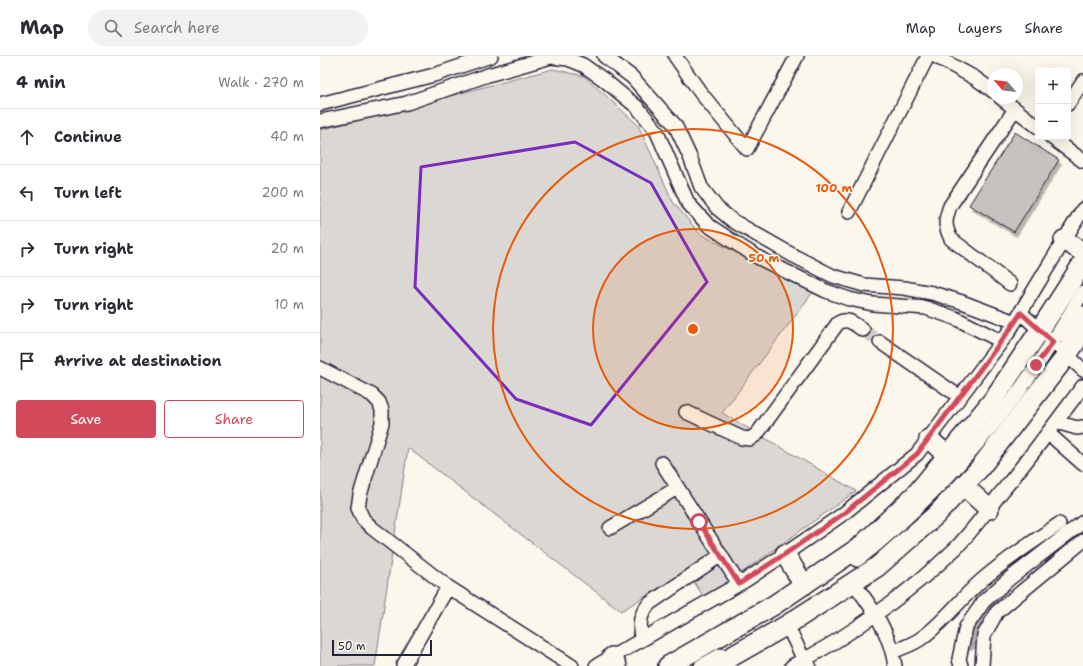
<!DOCTYPE html>
<html lang="en">
<head>
<meta charset="utf-8">
<style>
  :root { --surface:#fff; --page:#f2f2f3; --text:#2b2b33; --muted:#7c7c81; --line:#e1e1e2; --accent:#d1495b }
  body { margin:0; font-family:"Shantell Sans",sans-serif; background:var(--page); color:var(--text) }
  .controls { position:absolute; right:12px; top:12px; display:grid; overflow:hidden; border-radius:4px; box-shadow:0 4px 16px #0002 }
  .controls button { width:36px; height:36px; display:grid; place-items:center; padding:0; border:0; border-bottom:1px solid var(--line); background:var(--surface); color:var(--text); font:20px sans-serif }
  .compass { position:absolute; left:667px; top:12px; width:36px; height:36px; border-radius:50%; background:var(--surface); box-shadow:0 4px 16px #0002; rotate:297deg }
  .scale { position:absolute; left:12px; bottom:10px; width:100px; box-sizing:border-box; padding-left:4px; border:2px solid #22223b; border-top:0; font-size:11px; line-height:14px; white-space:nowrap; color:#22223b; -webkit-text-stroke:3px #fbf7ec; paint-order:stroke }
  .stop { position:absolute; width:12px; height:12px; margin:-9px; border:3px solid #d1495b; border-radius:50%; background:#fff }
  .stop.end { background:#d1495b; border-color:#fff; box-shadow:0 1px 4px #0008 }
  .list { margin:0; padding:0; list-style:none }
  h2 { display:flex; justify-content:space-between; align-items:center; height:52px; margin:0; padding:0 16px; font-size:17px }
  h2 small { font-size:13px; font-weight:400; color:var(--muted) }
  .list li { display:grid; grid-template-columns:26px 1fr auto; gap:12px; align-items:center; box-sizing:border-box; height:56px; padding:0 16px; border-top:1px solid var(--line) }
  .list b { display:block; font-size:15px; white-space:nowrap }
  .list em { font-size:13px; font-style:normal; color:var(--muted) }
  .actions { display:flex; gap:8px; padding:12px 16px }
  .actions a { flex:1; padding:9px 0; border:1px solid var(--accent); border-radius:4px; text-align:center; font-size:14px; color:var(--accent) }
  .actions .main { background:var(--accent); color:#fff }
  .icon { flex:none; width:22px; height:22px; fill:none; stroke:currentColor; stroke-width:2; stroke-linecap:round; stroke-linejoin:round }
  .map { position:relative; flex:none; width:763px; height:610px; overflow:hidden }
  header { display:flex; align-items:center; gap:24px; box-sizing:border-box; height:56px; padding:0 20px; background:var(--surface); border-bottom:1px solid var(--line) }
  header strong { font-size:19px }
  nav { display:flex; gap:22px; margin-inline-start:auto; font-size:14px }
  .search { width:280px; height:36px; background:var(--page); display:flex; align-items:center; gap:10px; box-sizing:border-box; padding:0 14px; border-radius:22px; color:var(--muted); font-size:15px }
  main { display:flex }
  aside { flex:1; background:var(--surface) }
  .map>svg:first-child { display:block }
  .green { fill:#dbd8d3; stroke:#7e7d87 }
  .lines { fill:none; stroke-linecap:round; stroke-linejoin:round }
  .river { stroke:#b1aeb0; stroke-width:24 }
  .building { fill:#c6c2c0; stroke:#22223b; filter:url(#shadow) }
  .minor-tunnel { stroke:#d0ccc9; stroke-width:13; stroke-dasharray:13 6; stroke-linecap:butt }
  .minor-casing { stroke:#22223b; stroke-width:16 }
  .highway-casing { stroke:#22223b; stroke-width:22 }
  .minor { stroke:#fbf7ec; stroke-width:13 }
  .highway { stroke:#fbf7ec; stroke-width:19 }
  .route { stroke:#d1495b; stroke-width:5 }
  .marked { fill:none; stroke:#7b2cbf; stroke-width:3; stroke-linejoin:round }
  .ring { fill:none; stroke:#e8590c; stroke-width:2 }
  .centre { fill:#e8590c; stroke:#fbf7ec; stroke-width:2 }
  .ring-label { font-size:12px; text-anchor:middle; font-weight:bold; fill:#e8590c; stroke:#fbf7ec; stroke-width:3; stroke-linejoin:round; paint-order:stroke }
</style>
</head>
<body>
<header>
<strong>Map</strong>
<div class="search"><svg class="icon" aria-label="search" viewBox="0 0 24 24"><circle cx="10" cy="10" r="6"/><path d="M15 15l6 6"/></svg>Search here</div>
<nav><a>Map</a><a>Layers</a><a>Share</a></nav>
</header>
<main>
<aside>
<h2>4 min<small>Walk · 270 m</small></h2>
<ul class="list">
<li><svg class="icon" aria-label="ahead" viewBox="0 0 24 24"><path d="M12 20V5M6 11l6-6 6 6"/></svg><div><b>Continue</b></div><em>40 m</em></li>
<li><svg class="icon" aria-label="left" viewBox="0 0 24 24"><path d="M17 20v-9H6M10 6l-5 5 5 5"/></svg><div><b>Turn left</b></div><em>200 m</em></li>
<li><svg class="icon" aria-label="right" viewBox="0 0 24 24"><path d="M7 20v-9h11M14 6l5 5-5 5"/></svg><div><b>Turn right</b></div><em>20 m</em></li>
<li><svg class="icon" aria-label="right" viewBox="0 0 24 24"><path d="M7 20v-9h11M14 6l5 5-5 5"/></svg><div><b>Turn right</b></div><em>10 m</em></li>
<li><svg class="icon" aria-label="arrive" viewBox="0 0 24 24"><path d="M6 21V4h12l-3 4 3 4H6"/></svg><div><b>Arrive at destination</b></div></li>
</ul>
<div class="actions"><a class="main">Save</a><a>Share</a></div>
</aside>
<div class="map">
<svg width="763" height="610" viewBox="0 0 763 610">
  <defs>
    <filter id="shadow"><feDropShadow dx="2.5" dy="4.5" stdDeviation="0" flood-color="#0004"/></filter>
  </defs>
  <rect width="100%" height="100%" fill="#fbf7ec"/>
  <filter id="ink" filterUnits="userSpaceOnUse"><feTurbulence type="fractalNoise" baseFrequency=".025" numOctaves="2"/><feDisplacementMap in="SourceGraphic" scale="8" xChannelSelector="R" yChannelSelector="G"/><feConvolveMatrix kernelMatrix="1 2 1 2 8 2 1 2 1" color-interpolation-filters="sRGB"/></filter>
  <g filter="url(#ink)">
    <path class="green" d="M233 13 264 20 318 69 353 146 380 178 493 236 402 357 536 435 385 543 367 515 301 555 88 392 55 610H0V74Z"/>
    <g class="lines">
      <path class="river" d="M733 497 763 474
        M648 583 666 549 675 542"/>
    </g>
    <path class="building" d="M695 76 739 104 694 176 649 149Z"/>
    <g class="lines">
      <path class="minor-tunnel" d="M543 274 560 286"/>
      <g class="minor-casing">
        <path id="minor" d="M284 0 312 21 355 69 370 101 381 131 397 152 413 165 474 200 513 220 544 229 584 232 612 237 642 246 695 266
          M355 0 380 36 427 93 477 0
          M615 0 655 22 673 35
          M681 42 718 71
          M0 48 114 19 171 0
          M748 48 763 25
          M0 65 87 47 168 19 231 1 248 3 263 9 283 23 317 51 336 74 368 147 388 169 412 185 439 202 506 235 529 243 553 248 606 252 635 262 681 285
          M731 81 763 105
          M529 156 608 0
          M690 228 631 183C624 169 625 164 630 150L695 53
          M701 257 725 279
          M747 283 763 257
          M560 286 640 341
          M741 293 763 314
          M0 312 52 339 59 346 62 354V367L40 439 38 452 43 463 52 472 128 531 252 610
          M366 356 422 382 430 383 437 378 518 267C528 261 534 268 543 274
          M736 366 757 372 763 371
          M728 377 763 408
          M342 407 419 528
          M290 472 357 432
          M537 504C555 491 571 476 588 460 642 410 693 348 733 285 744 269 753 252 763 236
          M533 526C553 553 570 576 575 610
          M467 569 484 604 489 609
          M321 584C320 568 318 561 329 548L401 499
          M573 596C583 591 595 588 603 581 625 565 641 542 662 524 686 503 713 486 739 468
          M83 610 128 531
          M276 610 426 524 465 498 523 458 597 398 688 277 763 153
          M381 610 401 599
          M472 610C529 581 590 536 636 492 652 475 666 456 680 438 709 403 736 366 763 330
          M641 610 639 603 646 571 664 545 689 523 763 466
          M662 610 664 579 677 556 763 485"/>
      </g>
      <g class="highway-casing">
        <path id="highway" d="M744 184 763 196
          M609 383 628 400
          M644 430 669 453
          M465 498 484 529
          M292 601 297 610
          M348 610 454 549 541 490 596 438 673 344 720 274 763 207
          M395 610 467 569 557 511 616 459 659 413 747 299 763 275"/>
      </g>
      <use href="#minor" class="minor"/>
      <use href="#highway" class="highway"/>
    </g>
  </g>
  <g class="lines" filter="url(#ink)">
    <path class="route" d="M379 466 419 528 465 498 523 458 597 398 688 276 701 257 733 286 716 309"/>
  </g>
  <path class="marked" d="M255 86 331 127 387 226 271 369 196 343 95 231 101 111Z"/>
  <circle cx="373" cy="273" r="100" fill="#e8590c" fill-opacity=".12"/>
  <g class="ring">
    <circle cx="373" cy="273" r="100"/>
    <circle cx="373" cy="273" r="200"/>
  </g>
  <circle cx="373" cy="273" r="6" class="centre"/>
  <g class="ring-label">
    <text x="514" y="136">100 m</text>
    <text x="444" y="206">50 m</text>
  </g>
</svg>
<div class="controls">
<button>+</button>
<button>−</button>
</div>
<svg class="compass" viewBox="-18 -18 36 36"><path d="M0-13l5 13h-10z" fill="#e53935"/><path d="M0 13l5-13h-10z" fill="#7c7c81"/></svg>
<div class="scale">50 m</div>
<div class="stop" style="left:379px;top:466px"></div>
<div class="stop end" style="left:716px;top:309px"></div>
</div>
</main>
</body>
</html>
